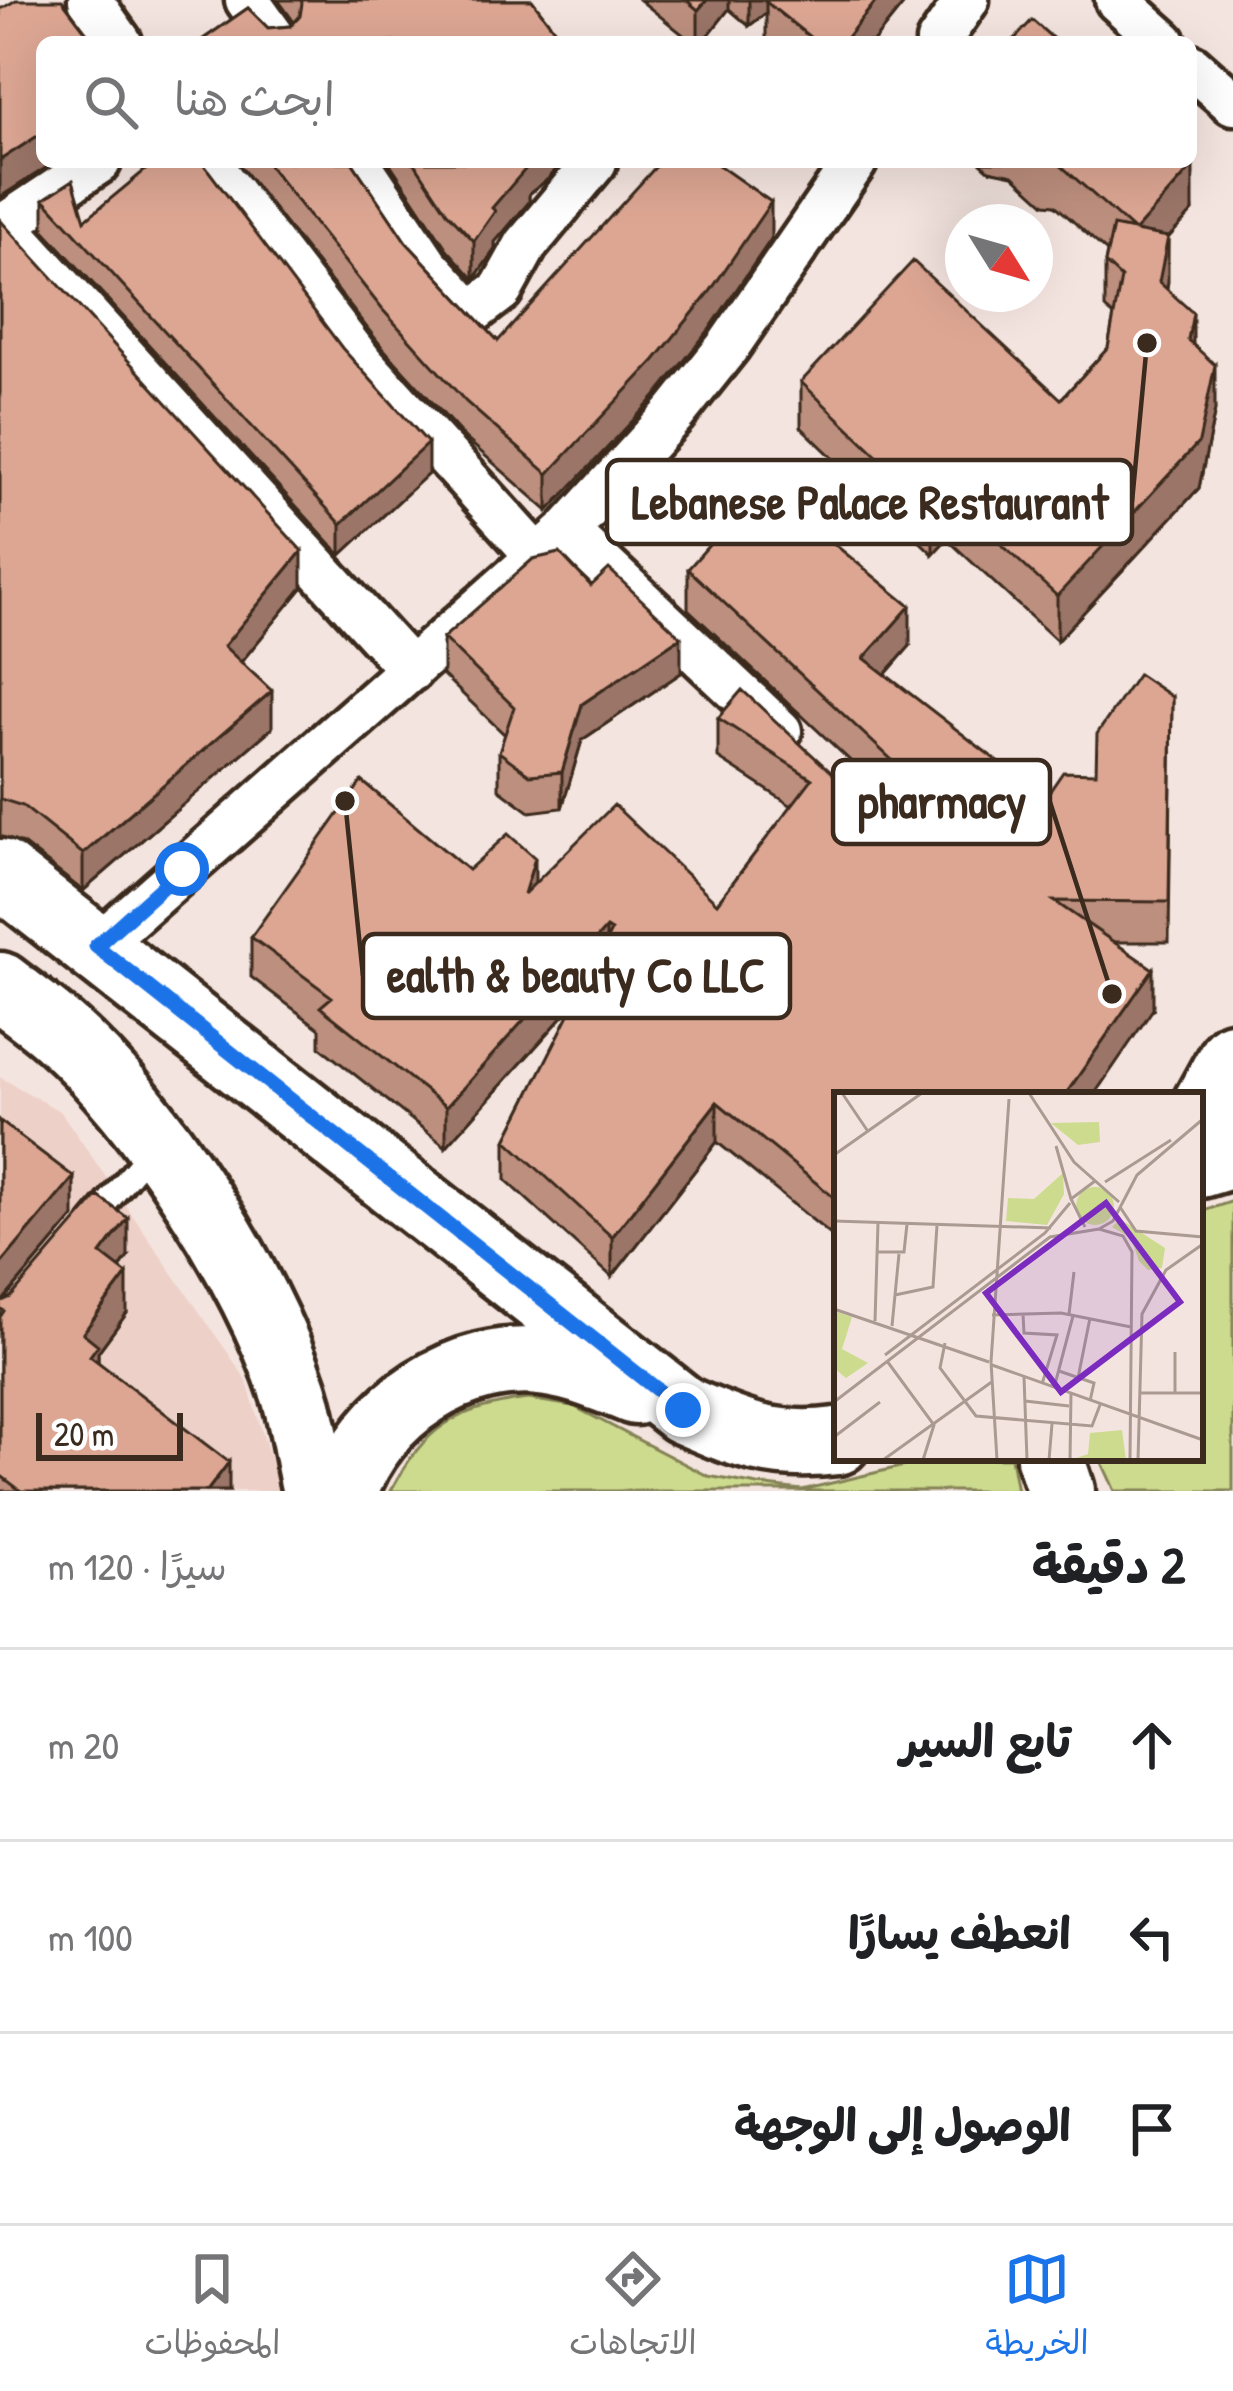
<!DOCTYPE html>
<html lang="ar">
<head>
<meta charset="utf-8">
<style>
  :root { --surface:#fff; --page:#f2f2f2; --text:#202124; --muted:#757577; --line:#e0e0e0; --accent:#1a73e8 }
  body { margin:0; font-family:"Patrick Hand","Playpen Sans Arabic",sans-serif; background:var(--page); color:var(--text); direction:rtl }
  .compass { position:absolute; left:945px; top:204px; width:108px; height:108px; border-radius:50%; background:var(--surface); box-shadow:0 12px 48px #0002; rotate:127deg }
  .scale { position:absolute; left:36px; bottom:30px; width:147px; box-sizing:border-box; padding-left:12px; border:6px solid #3b2a1e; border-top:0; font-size:33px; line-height:42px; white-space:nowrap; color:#3b2a1e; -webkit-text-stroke:9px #fff; paint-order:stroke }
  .stop { position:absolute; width:36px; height:36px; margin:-27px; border:9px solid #1a73e8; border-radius:50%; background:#fff }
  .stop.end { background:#1a73e8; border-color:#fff; box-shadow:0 3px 12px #0008 }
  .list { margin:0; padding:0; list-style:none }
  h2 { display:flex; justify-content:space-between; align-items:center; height:156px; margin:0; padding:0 48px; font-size:51px }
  h2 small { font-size:39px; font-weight:400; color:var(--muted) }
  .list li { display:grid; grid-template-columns:78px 1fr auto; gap:36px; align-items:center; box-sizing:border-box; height:192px; padding:0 48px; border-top:3px solid var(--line) }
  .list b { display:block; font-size:45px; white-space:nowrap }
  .list em { font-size:39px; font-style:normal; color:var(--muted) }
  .icon { flex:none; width:66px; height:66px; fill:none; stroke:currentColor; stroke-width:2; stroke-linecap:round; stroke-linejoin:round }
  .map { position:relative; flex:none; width:1233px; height:1491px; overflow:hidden; direction:ltr }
  .search { position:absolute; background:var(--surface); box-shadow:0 12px 48px #0002; left:36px; right:36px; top:36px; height:132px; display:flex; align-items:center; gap:30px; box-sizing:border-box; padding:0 42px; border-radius:18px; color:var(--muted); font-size:45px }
  .sheet { height:732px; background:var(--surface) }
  nav { display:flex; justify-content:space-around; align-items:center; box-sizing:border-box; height:168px; border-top:3px solid var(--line); background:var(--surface); font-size:33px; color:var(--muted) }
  nav a { display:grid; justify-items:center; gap:6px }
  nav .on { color:var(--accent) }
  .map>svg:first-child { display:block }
  .built { fill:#edd1c8 }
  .green { fill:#cddb8f; stroke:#848256; stroke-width:3 }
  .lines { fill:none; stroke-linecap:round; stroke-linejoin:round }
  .service-casing { stroke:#3b2a1e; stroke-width:30 }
  .minor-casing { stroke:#3b2a1e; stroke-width:51 }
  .primary-casing { stroke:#3b2a1e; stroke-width:75 }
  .service { stroke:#fff; stroke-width:21 }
  .minor { stroke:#fff; stroke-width:42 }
  .primary { stroke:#fff; stroke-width:66 }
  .wall { fill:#bd8f7e; stroke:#3b2a1e; stroke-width:3 }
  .shaded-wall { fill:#9a7467; stroke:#3b2a1e; stroke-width:3 }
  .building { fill:#dca693; stroke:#3b2a1e; stroke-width:3 }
  .route { stroke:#1a73e8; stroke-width:15 }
  .inset-road { fill:none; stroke:#aa9a92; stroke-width:3 }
  .view { fill:#7b2cbf; fill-opacity:0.15; stroke:#7b2cbf; stroke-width:6 }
  .inset-edge { fill:none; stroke:#3b2a1e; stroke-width:6 }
  .leader { fill:none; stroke:#3b2a1e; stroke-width:4.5 }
  .callout-dot { fill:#3b2a1e; stroke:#fff; stroke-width:4.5 }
  .callout { fill:#fff; stroke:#3b2a1e; stroke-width:4.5 }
  .callout-label { font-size:48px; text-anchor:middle; font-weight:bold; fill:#3b2a1e }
</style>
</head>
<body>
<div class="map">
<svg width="1233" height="1491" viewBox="0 0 1233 1491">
  <rect width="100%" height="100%" fill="#f4e4df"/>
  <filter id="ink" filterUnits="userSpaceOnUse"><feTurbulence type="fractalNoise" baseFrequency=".00833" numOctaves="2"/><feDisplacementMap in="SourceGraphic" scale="24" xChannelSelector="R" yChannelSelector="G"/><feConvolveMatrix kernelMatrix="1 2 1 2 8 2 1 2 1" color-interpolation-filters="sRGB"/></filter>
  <g filter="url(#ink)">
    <path class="built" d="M0 1077 61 1112 246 1379 280 1491H0Z"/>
    <path class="green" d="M1233 1201V1491H1115L1100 1458H1200V1212Z
      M528 1399 573 1406 708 1476 758 1485 802 1490 904 1466 917 1458H1011L1017 1491H391C424 1426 457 1408 528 1399Z"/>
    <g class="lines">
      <g class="service-casing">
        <path id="service" d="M91 1222 152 1149"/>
      </g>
      <g class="minor-casing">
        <path id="minor" d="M90 0 120 42
          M247 0 277 42
          M1117 0 1164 42
          M938 42 967 0
          M1191 66 1233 103
          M208 162 362 363 538 557
          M358 162 427 265 471 313 501 290 526 245 595 162
          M4 224 411 670
          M0 228 99 162
          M567 531 780 731
          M96 947 567 531 674 414 729 345 855 162"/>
      </g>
      <g class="primary-casing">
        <path id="primary" d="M0 873 683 1410C740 1435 774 1449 837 1441
          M0 986C19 1001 40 1015 58 1031 152 1113 255 1274 294 1392 304 1423 308 1458 316 1491
          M1200 1116 1233 1056
          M1200 1164 1233 1154
          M1050 1458 1061 1491
          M345 1491C371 1411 462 1350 547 1363 577 1367 608 1380 635 1391"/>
      </g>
      <use href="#service" class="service"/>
      <use href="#minor" class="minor"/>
      <use href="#primary" class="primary"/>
    </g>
    <path class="wall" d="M278 0H532L564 42H199L248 8 268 28 291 26 294 22Z
      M640 0H907L873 42H770L766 39V13L749 26 729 9 703 42H692Z
      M237 162H352L406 242 498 341 771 239 709 330 655 397 548 511 466 439 382 347Z
      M389 162H562L548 179 529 194V202L495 242V249L474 279 447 249Z
      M980 162H1189L1193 211 1168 238 1167 289 1193 345 1215 410 1199 488 1057 641 947 539 933 554 801 427V382L1061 399 1108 348 1114 316 1105 308V263L1107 252 1055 205 1045 204 1013 175 989 170Z
      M44 199 85 220 428 474 341 555 44 230Z
      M0 220 302 588 241 662 272 728 83 891 23 844 0 836Z
      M688 569 910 646 885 675 1045 798 1096 773 1172 697 1169 942H1113L1153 1009 837 1095V1240L717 1142 612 1277 506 1180V1140L576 1002 446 1147 320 1047V1029L251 977V937L468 870 535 883 717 903 792 806 718 758V718L860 799 882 805 891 799 688 609Z
      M591 586 681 673 582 740 562 808 530 812 499 789V752L505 735 443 675V638Z
      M0 1121 74 1217 3 1301 128 1257 120 1268 127 1313 98 1352V1362L229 1491H0Z"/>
    <path class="shaded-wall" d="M707 0H729V9L703 42H698V10Z
      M749 0H783L766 2V13L749 26Z
      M877 0H907L873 42H843Z
      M42 133V162H55L0 197V160Z
      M525 162H562L548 179 529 194V202L495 242V249L474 279V241L492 208Z
      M1193 166V211L1168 238V282L1159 327 1135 231Z
      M771 202V239L709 330 655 397 548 511V474Z
      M1193 313V358L1188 340Z
      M1215 365V410L1199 488 1057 641V596Z
      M428 443V474L341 555V524Z
      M947 494V539L933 554V509Z
      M302 551V588L224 683V646Z
      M910 606V646L864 698V658Z
      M681 637V673L582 740 562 808V772L582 704Z
      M272 691V728L83 891V854Z
      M535 858V898L524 894Z
      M606 928V968L446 1147V1107Z
      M1153 969V1009L1094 1095H1065Z
      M717 1102V1142L612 1277V1237Z
      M74 1177V1217L0 1304V1265Z
      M128 1218V1257L101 1293V1254Z
      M127 1274V1313L98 1352V1385L83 1333Z
      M229 1462V1491H207Z"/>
    <path class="building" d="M16 0H62L94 42H42V133L0 160V8H3Z
      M301 0H532L564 42H199L248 8 268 28 291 26 300 16 302 3Z
      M686 0H707L698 10Z
      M768 0H877L843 42H816L766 2Z
      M1032 20 1057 42H1012Z
      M155 162H202L342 348 428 443 341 524 44 199 73 180 85 220Z
      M266 162H352L406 242 498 341 660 162H714L771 202 709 293 655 360 548 474 466 402 382 309Z
      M414 162H527L529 165 492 208 495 211 474 241 447 212Z
      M1057 162H1189L1193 166 1135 231 1168 237 1159 282 1193 313 1188 340 1215 365 1199 442 1057 596 947 494 933 509 801 382 913 261 1061 399 1108 348 1121 278 1105 263 1113 226 1133 230Z
      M0 220 302 551 224 646 272 691 83 854 23 806 0 799Z
      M762 485 910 606 864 658 1045 798 1063 772 1096 773 1097 734 1138 674 1172 697 1169 902 1054 901 1153 969 1065 1095H837V1200L717 1102 612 1237 506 1140 611 931 606 928 446 1107 320 1007 332 997 251 937 362 781 468 870 508 834 535 858 524 894 614 805 717 903 812 779 718 718 742 690 860 799 882 805 894 798 901 785 900 771 893 761 688 569Z
      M560 553 591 586 609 569 681 637 582 704 562 772 530 775 499 752 514 707 443 638 533 559Z
      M0 1121 74 1177 0 1265Z
      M98 1196 128 1218 101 1254 127 1274 83 1333 98 1345 90 1356 229 1462 207 1491H21L0 1475V1317L4 1311 0 1308V1302L11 1297Z"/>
  </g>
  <g class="lines" filter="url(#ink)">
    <path class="route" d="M182 869 96 946 683 1410"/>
  </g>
  <g transform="translate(834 1092)">
    <rect width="369" height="369" fill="#f4e4df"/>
    <path d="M265 30 266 50 244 53 217 31ZM229 81 230 102 213 133 172 129 174 106 200 107ZM242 114a19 19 0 1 1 38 0a19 19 0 1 1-38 0ZM286 127 331 156 328 176 314 178 305 169 297 146 278 135ZM0 219 18 225 8 257 34 271 12 286 0 276ZM288 338 292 368H237L254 362 256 341Z" fill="#cddb8f"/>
    <path class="inset-road" d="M8 1 33 38M195 1 240 70 285 110M222 54 237 107M0 63 88 1M271 90 337 48M286 115 302 139 369 145M0 129 217 136M251 135 237 107 261 89M265 137 279 129 303 83 369 27M43 160H70L73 132M61 203 99 195 103 133M0 217 155 270M189 222 190 241 223 243 208 292M235 222 240 180M158 223 227 221 297 235M41 229 44 131M58 234 65 162M111 251 106 276 142 324 258 334 266 313M341 260V301M51 263 211 141 236 111M53 269 100 333 89 368M158 273 369 348M225 279 260 291 256 309M190 285 193 368M244 286 256 226M220 296 239 224M307 301H369M191 309 235 314M0 310 216 145 265 137 289 144 298 160 296 368M0 345 46 310M49 368 159 289M163 368 157 270 175 7M215 368 218 332M236 368 237 301M304 368 308 222 332 178 369 152"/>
    <path class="view" d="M272 111 346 210 227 300 152 201Z"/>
    <rect width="369" height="369" class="inset-edge"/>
  </g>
  <path class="leader" d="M1147 343L1132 502M1112 994L1050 802M345 801L363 976"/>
  <g class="callout-dot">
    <circle cx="1147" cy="343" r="12"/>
    <circle cx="1112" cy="994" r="12"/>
    <circle cx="345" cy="801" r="12"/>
  </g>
  <g class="callout">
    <rect x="607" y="460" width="525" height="84" rx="12"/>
    <rect x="833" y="760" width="217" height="84" rx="12"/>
    <rect x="363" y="934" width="427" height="84" rx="12"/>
  </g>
  <g class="callout-label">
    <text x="870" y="519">Lebanese Palace Restaurant</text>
    <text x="942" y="818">pharmacy</text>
    <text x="576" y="992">ealth &amp; beauty Co LLC</text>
  </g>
</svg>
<svg class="compass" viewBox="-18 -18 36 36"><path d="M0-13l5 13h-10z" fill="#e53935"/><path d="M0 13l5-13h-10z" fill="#757577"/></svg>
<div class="scale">20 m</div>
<div class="stop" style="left:182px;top:869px"></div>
<div class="stop end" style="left:683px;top:1410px"></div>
<div class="search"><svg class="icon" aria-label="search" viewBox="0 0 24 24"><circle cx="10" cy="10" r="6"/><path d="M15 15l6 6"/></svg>ابحث هنا</div>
</div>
<section class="sheet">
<h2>2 دقيقة<small>سيرًا · 120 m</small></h2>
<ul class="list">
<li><svg class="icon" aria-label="ahead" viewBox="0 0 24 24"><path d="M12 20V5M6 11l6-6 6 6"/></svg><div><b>تابع السير</b></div><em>20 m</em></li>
<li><svg class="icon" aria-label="left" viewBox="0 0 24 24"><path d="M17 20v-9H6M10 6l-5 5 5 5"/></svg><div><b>انعطف يسارًا</b></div><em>100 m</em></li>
<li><svg class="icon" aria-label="arrive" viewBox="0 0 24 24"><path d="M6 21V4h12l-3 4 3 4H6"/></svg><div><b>الوصول إلى الوجهة</b></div></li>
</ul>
</section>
<nav>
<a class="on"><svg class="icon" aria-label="map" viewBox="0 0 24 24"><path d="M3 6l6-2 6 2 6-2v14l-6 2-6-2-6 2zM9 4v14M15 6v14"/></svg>الخريطة</a>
<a><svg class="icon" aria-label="directions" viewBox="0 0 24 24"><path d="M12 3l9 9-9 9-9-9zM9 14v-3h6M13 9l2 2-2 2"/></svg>الاتجاهات</a>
<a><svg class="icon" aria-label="saved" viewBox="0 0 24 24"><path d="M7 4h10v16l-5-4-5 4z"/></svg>المحفوظات</a>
</nav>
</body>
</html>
